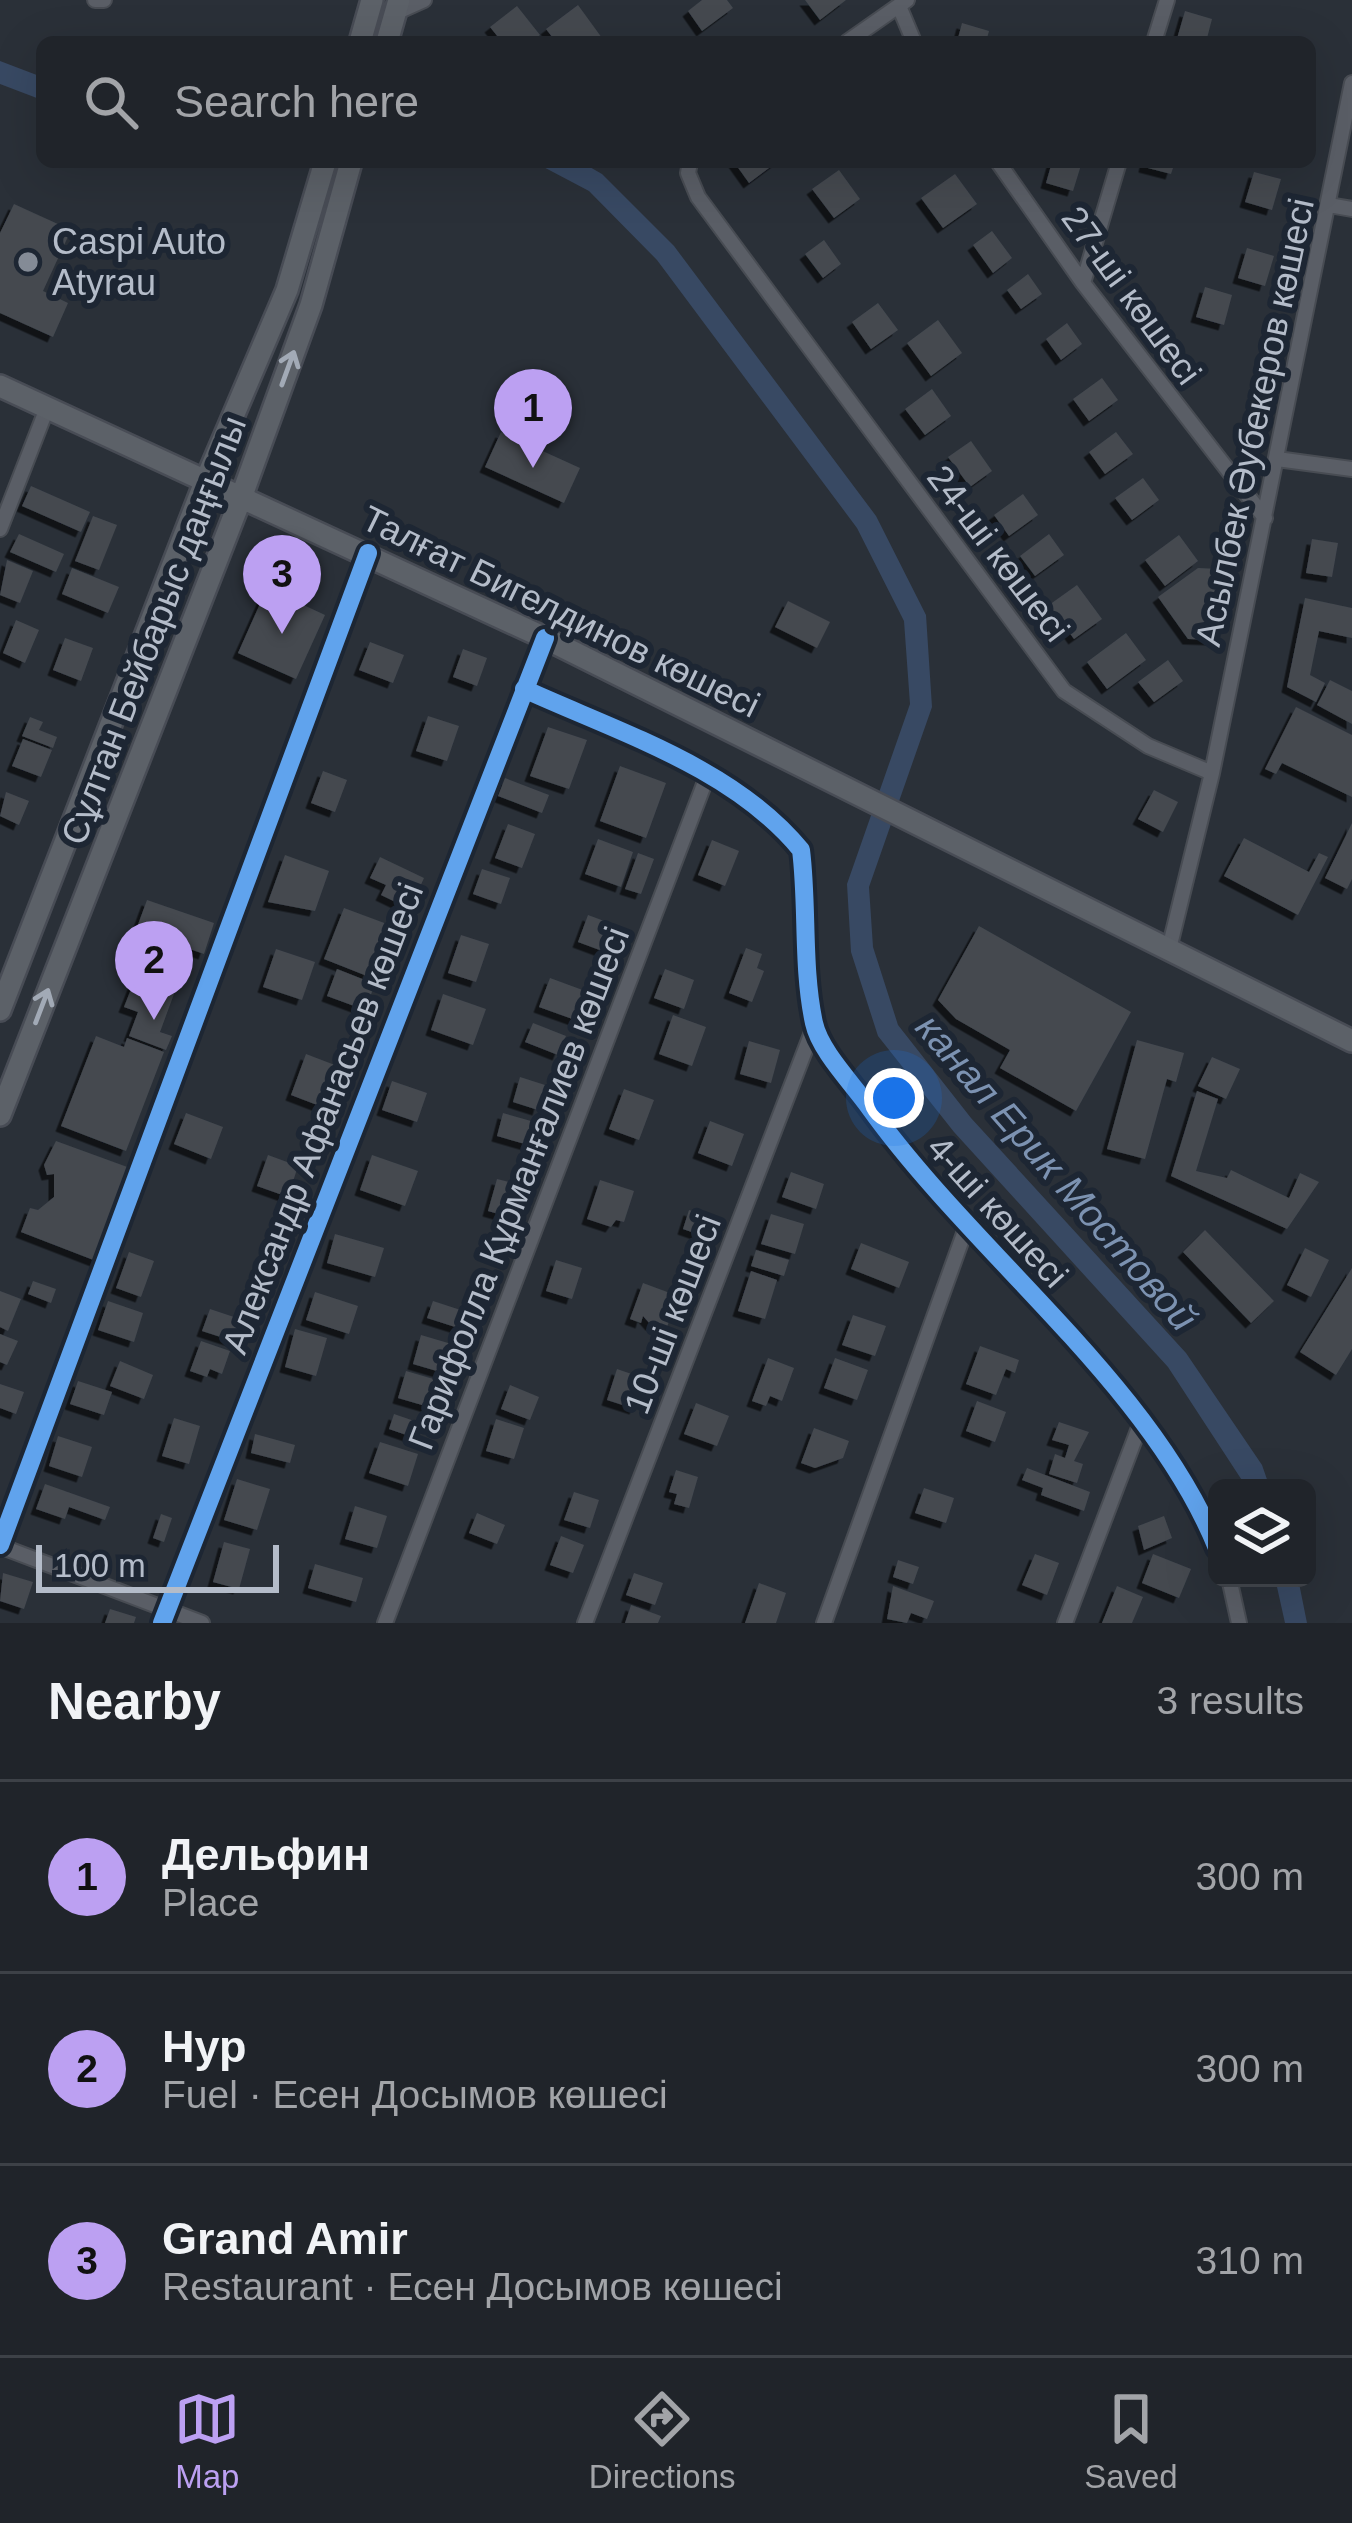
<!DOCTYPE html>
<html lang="en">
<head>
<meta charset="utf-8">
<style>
  :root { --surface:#20242a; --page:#2d3036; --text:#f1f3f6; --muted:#a2a4a8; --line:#3d4147; --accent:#bca0f2 }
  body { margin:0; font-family:Helvetica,sans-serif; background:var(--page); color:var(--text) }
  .controls { position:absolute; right:36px; bottom:36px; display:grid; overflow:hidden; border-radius:18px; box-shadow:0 12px 48px #0002 }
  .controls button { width:108px; height:108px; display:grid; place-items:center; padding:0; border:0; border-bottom:3px solid var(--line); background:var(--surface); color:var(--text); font:60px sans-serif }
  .scale { position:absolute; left:36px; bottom:30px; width:243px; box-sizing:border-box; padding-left:12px; border:6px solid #b4bcc9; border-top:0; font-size:33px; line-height:42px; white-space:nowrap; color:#b4bcc9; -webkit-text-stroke:9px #1d2633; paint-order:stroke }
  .you { position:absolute; left:894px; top:1098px; width:42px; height:42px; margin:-30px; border:9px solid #fff; border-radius:50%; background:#1a73e8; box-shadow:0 0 0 18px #1a73e833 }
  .badge { display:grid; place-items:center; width:78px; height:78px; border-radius:50%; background:var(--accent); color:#111; font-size:39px; font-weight:700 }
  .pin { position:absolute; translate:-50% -99px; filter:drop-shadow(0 3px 6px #0008) }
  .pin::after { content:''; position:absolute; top:63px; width:42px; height:36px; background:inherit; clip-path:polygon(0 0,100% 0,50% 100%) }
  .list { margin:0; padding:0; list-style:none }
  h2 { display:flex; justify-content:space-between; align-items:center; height:156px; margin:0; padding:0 48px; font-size:51px }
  h2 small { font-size:39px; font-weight:400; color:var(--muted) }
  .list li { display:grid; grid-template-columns:78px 1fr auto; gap:36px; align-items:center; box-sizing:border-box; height:192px; padding:0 48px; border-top:3px solid var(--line) }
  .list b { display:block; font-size:45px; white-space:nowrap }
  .list p { margin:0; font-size:39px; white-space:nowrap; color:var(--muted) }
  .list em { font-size:39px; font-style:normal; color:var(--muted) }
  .icon { flex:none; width:66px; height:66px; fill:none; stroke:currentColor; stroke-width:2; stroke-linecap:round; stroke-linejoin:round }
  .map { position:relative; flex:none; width:1352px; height:1623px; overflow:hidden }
  .search { position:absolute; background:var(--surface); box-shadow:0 12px 48px #0002; left:36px; right:36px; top:36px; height:132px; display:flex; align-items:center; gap:30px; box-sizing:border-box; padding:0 42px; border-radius:18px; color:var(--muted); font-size:45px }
  .sheet { height:732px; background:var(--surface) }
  nav { display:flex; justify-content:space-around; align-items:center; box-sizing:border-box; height:168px; border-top:3px solid var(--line); background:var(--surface); font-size:33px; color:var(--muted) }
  nav a { display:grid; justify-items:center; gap:6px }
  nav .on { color:var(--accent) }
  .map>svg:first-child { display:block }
  .water { fill:#384963 }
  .building { fill:#444950; filter:url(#shadow) }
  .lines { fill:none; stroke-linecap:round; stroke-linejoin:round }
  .minor-casing { stroke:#484c53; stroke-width:18 }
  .primary-casing { stroke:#484c55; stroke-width:26 }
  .minor { stroke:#5a5e66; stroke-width:14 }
  .primary { stroke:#5c6168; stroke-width:21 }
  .cycleway-casing { stroke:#1d2633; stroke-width:26 }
  .cycleway { stroke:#60a3ed; stroke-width:18 }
  .oneway { stroke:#a2aab6 }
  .poi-dot { fill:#848b96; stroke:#1d2633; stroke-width:4.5 }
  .labels { text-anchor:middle; stroke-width:12; stroke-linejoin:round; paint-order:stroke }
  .poi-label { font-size:36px; fill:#b4bcc9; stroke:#1d2633; text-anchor:start }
  .street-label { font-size:36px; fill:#b4bcc9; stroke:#1d2633 }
  .water-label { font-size:39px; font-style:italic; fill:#7c92b1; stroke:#1d2633 }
</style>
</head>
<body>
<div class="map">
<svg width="1352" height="1623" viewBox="0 0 1352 1623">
  <defs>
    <filter id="shadow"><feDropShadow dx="-5.5" dy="5.5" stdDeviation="0" flood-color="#0009"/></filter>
  </defs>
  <rect width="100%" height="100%" fill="#2a3038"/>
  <path class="water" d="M0 61 42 77V100L0 84Z
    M534 162H581L602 174 674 246 876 516 926 615 932 707 869 887 873 947 898 1025 971 1118 1186 1353 1262 1465 1270 1488H1247L1168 1367 954 1132 878 1036 851 952 847 884 910 704 904 621 857 528 657 260 589 191Z
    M1275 1578H1298L1307 1623H1285Z"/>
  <path class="building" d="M702 0H727L733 8 702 31 688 11Z
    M805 0H846L820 20Z
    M578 5 602 38 556 42 546 29Z
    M517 6 540 35 531 42H502L490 27Z
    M1185 11 1212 19 1206 42H1176Z
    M962 23 989 31 986 42H957Z
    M734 162H777L749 183Z
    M1052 162H1082L1073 191 1046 183Z
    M1145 162H1175L1171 174 1144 167Z
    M839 170 860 199 834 218 812 189Z
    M1254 172 1281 179 1272 210 1245 202Z
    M955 174 977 204 943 228 921 198Z
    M14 204 71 230 43 291 68 303 53 337 0 313V233Z
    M992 231 1012 258 993 273 973 245Z
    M824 240 841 264 823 278 805 254Z
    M1247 248 1274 256 1265 286 1238 278Z
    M1028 274 1042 294 1021 309 1007 290Z
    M1205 287 1232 295 1224 325 1196 317Z
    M878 303 898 330 871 349 852 322Z
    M938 320 962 353 931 376 907 343Z
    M1067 323 1082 344 1061 360 1046 339Z
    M1102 378 1118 400 1089 421 1073 399Z
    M932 389 951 416 925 435 905 409Z
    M501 432 580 468 564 503 485 467Z
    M1116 432 1133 454 1105 474 1089 452Z
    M971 441 992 471 970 487 948 457Z
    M1143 478 1159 500 1132 520 1115 498Z
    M31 486 90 512 81 532 22 506Z
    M1023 494 1038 515 1009 536 994 515Z
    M93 516 117 525 99 570 75 561Z
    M19 534 64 554 56 572 10 552Z
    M1049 534 1064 555 1035 576 1020 556Z
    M1179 535 1198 561 1165 586 1145 560Z
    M1312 539 1338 543 1332 577 1306 573Z
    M7 560 33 571 20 603 0 595Z
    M72 568 119 587 108 613 62 594Z
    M1198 568 1220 569 1219 640 1188 639 1158 597Z
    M1077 585 1102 619 1074 639 1049 605Z
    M267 588 325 615 296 679 238 653Z
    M1305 598 1352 608V638L1319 631 1310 675 1325 683 1316 702 1287 687Z
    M788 601 830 622 817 648 775 627Z
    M16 620 39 630 25 663 3 653Z
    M1126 633 1146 660 1107 689 1087 662Z
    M65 638 93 648 81 681 53 670Z
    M370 642 404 655 393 683 359 670Z
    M463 649 487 658 477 686 453 677Z
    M1168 660 1183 681 1154 702 1138 682Z
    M1330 680 1352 691V724L1317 705Z
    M1296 707 1352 735V797L1282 763 1276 774 1265 769Z
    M428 716 459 726 447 761 416 751Z
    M30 717 43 722 39 730 57 737 53 748 22 736Z
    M548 727 587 740 569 789 530 776Z
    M23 739 52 750 41 777 12 766Z
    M620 766 666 783 646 838 600 821Z
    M323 771 347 780 335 812 311 803Z
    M505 778 549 795 542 813 498 796Z
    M1154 790 1178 802 1163 832 1138 819Z
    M6 792 29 801 19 825 0 816Z
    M1352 823V879L1347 889 1325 878Z
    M508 824 535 834 522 868 495 858Z
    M1244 838 1309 872 1319 853 1328 857 1298 915 1224 876Z
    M598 839 633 852 621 887 585 874Z
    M712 840 739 851 725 886 698 875Z
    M638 853 654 859 641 894 625 889Z
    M285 855 329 871 315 911 268 902Z
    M380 857 424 878 410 909 381 895 386 885 370 878Z
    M482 869 510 878 501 904 473 894Z
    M147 900 214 923 204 954 136 930Z
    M344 908 387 924 367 976 324 959Z
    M588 915 615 925 605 952 578 942Z
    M979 926 1131 1012 1076 1111 1000 1068 1010 1050 956 1019 938 1000Z
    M461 935 489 944 476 982 448 973Z
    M746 948 762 954 757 968 764 971 752 1002 729 993Z
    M276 949 315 962 302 1000 263 987Z
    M337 969 375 984 365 1010 327 996Z
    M665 969 694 980 684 1009 654 998Z
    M550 978 588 992 578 1021 539 1007Z
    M135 979 174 994 160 1032 172 1036 166 1050 129 1036 138 1012 124 1007Z
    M443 994 486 1009 473 1045 431 1030Z
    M673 1015 706 1027 692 1066 659 1054Z
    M533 1023 566 1036 558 1055 525 1042Z
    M96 1036 124 1047 127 1038 164 1052 126 1151 61 1126Z
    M1137 1040 1184 1053 1176 1082 1167 1079 1145 1159 1107 1149Z
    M749 1041 780 1050 771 1083 740 1074Z
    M306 1054 340 1067 325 1108 291 1095Z
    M1212 1057 1240 1069 1226 1099 1198 1086Z
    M520 1077 545 1085 538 1110 513 1102Z
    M392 1081 427 1093 417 1122 382 1110Z
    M624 1089 654 1100 639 1140 609 1129Z
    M1197 1091 1218 1099 1196 1171 1227 1178 1231 1170 1289 1198 1300 1173 1319 1182 1287 1229 1171 1176Z
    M186 1113 223 1127 211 1159 174 1144Z
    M503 1113 545 1125 539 1148 497 1136Z
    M710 1121 744 1134 732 1166 698 1153Z
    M56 1141 130 1168 96 1261 21 1232 30 1208 38 1210 54 1197V1174L47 1175 44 1165Z
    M268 1155 298 1166 288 1197 257 1186Z
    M372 1155 418 1171 405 1206 360 1190Z
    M791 1172 824 1184 816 1209 782 1197Z
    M497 1179 525 1186 516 1219 488 1211Z
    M600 1180 634 1191 624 1222 616 1220 611 1227 587 1219Z
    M689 1210 709 1216 703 1236 683 1229Z
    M771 1214 804 1224 795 1254 761 1244Z
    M1205 1230 1274 1301 1251 1323 1183 1252Z
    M335 1234 384 1248 375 1277 327 1263Z
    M861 1243 909 1262 899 1288 851 1269Z
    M1305 1248 1329 1260 1311 1297 1287 1285Z
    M756 1250 789 1260 784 1276 751 1266Z
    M129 1252 154 1261 141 1297 116 1288Z
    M556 1260 582 1268 572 1299 546 1291Z
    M1352 1268V1349L1336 1375 1300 1352Z
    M751 1271 777 1280 765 1319 738 1311Z
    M33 1281 56 1289 51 1303 28 1294Z
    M643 1283 678 1296 667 1327 651 1325 643 1316 641 1323 630 1319Z
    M0 1291 21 1299 8 1331 0 1327Z
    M315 1292 358 1306 349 1334 306 1320Z
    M108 1301 143 1313 134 1342 98 1330Z
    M433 1301 479 1316 474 1333 427 1318Z
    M210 1309 240 1319 233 1341 202 1331Z
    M853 1315 886 1326 875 1356 842 1345Z
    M295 1329 327 1338 316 1376 285 1367Z
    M0 1334 18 1341 7 1365 0 1362Z
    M421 1335 465 1348 457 1377 413 1364Z
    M201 1341 230 1351 222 1374 210 1369 207 1377 190 1371Z
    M980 1346 1019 1360 1015 1373 1006 1369 996 1395 966 1384Z
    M768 1358 794 1368 782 1401 770 1396 766 1406 752 1401Z
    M835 1358 868 1370 857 1400 824 1388Z
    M120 1361 153 1375 144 1399 110 1386Z
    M617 1369 646 1379 635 1409 607 1400Z
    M406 1371 454 1385 446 1412 398 1398Z
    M78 1381 112 1392 104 1415 70 1404Z
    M0 1384 24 1392 16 1414 0 1408Z
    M510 1385 539 1397 530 1420 501 1409Z
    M977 1401 1006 1412 995 1442 966 1431Z
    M696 1403 729 1416 717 1446 684 1434Z
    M394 1414 423 1424 418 1439 389 1429Z
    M174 1418 200 1426 189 1464 162 1456Z
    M496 1419 524 1428 514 1459 486 1451Z
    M1059 1422 1089 1432 1074 1461 1083 1464 1077 1483 1049 1474 1055 1454 1065 1458 1069 1445 1052 1440Z
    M814 1428 849 1441 843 1458 815 1468 801 1463Z
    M255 1434 295 1445 290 1463 251 1453Z
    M58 1436 92 1447 82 1477 49 1466Z
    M380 1442 418 1454 408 1486 369 1473Z
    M1027 1468 1090 1492 1084 1511 1041 1495 1043 1488 1022 1480Z
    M676 1470 698 1477 689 1508 674 1504 677 1494 669 1492Z
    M237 1479 270 1489 257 1530 224 1520Z
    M45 1484 110 1507 105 1520 69 1507 65 1519 36 1509Z
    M924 1488 954 1498 946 1523 915 1513Z
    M574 1492 599 1500 590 1528 564 1520Z
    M355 1506 387 1516 377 1548 345 1539Z
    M477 1513 505 1525 497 1544 469 1533Z
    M161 1514 172 1518 164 1542 153 1538Z
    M1164 1516 1172 1538 1144 1550 1138 1526Z
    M561 1536 584 1545 573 1573 550 1565Z
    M224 1542 250 1549 239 1589 213 1582Z
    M1035 1554 1059 1563 1047 1595 1022 1585Z
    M1153 1554 1191 1569 1179 1598 1142 1583Z
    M898 1560 919 1567 913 1584 893 1577Z
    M315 1564 363 1578 356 1602 308 1588Z
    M3 1573 33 1582 24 1609 0 1601Z
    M634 1573 663 1583 655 1605 626 1595Z
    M759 1583 786 1593 776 1623H745Z
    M893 1586 934 1601 927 1619 911 1613 907 1623 887 1619Z
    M1117 1586 1143 1597 1132 1623H1102Z
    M631 1605 661 1616 658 1623H625Z
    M110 1609 136 1617 134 1623H105Z"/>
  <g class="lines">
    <g class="minor-casing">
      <path id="minor" d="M95 0H104
        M899 6 914 42
        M395 13 424 0
        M847 42 907 0
        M1154 42 1167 0
        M690 162 688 173 698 197 1064 691 1148 746 1212 773 1169 949
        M998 162 1083 283 1265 518
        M1329 205 1352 209
        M1083 283 1119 162
        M1277 459 1352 469
        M0 529 47 408
        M524 689C618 732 734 768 801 850 808 906 802 968 814 1023 820 1051 852 1083 869 1107 975 1255 1150 1383 1217 1548
        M1212 773 1352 83
        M0 1545 368 553
        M0 1546 202 1623
        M1229 1578 1239 1623
        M162 1623 545 638
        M385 1623 708 774
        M585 1623 814 1027
        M824 1623 966 1228
        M1065 1623 1142 1420"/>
    </g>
    <g class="primary-casing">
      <path id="primary" d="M360 42 372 0
        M387 42 399 0
        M0 386 545 638 1352 1041
        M0 1010 205 482 287 290 325 162
        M0 1115 241 498 311 305 351 162"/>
    </g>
    <use href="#minor" class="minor"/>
    <use href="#primary" class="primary"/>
    <g class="cycleway-casing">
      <path id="cycleway" d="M524 689C618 732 734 768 801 850 808 906 802 968 814 1023 820 1051 852 1083 869 1107 975 1255 1150 1383 1217 1548
        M0 1545 368 553
        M162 1623 545 638"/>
    </g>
    <use href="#cycleway" class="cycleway"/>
  </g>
  <defs><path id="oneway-shaft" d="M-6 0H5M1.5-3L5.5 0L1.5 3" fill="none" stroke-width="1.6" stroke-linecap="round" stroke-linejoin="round" transform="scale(3)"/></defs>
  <g class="oneway">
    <use href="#oneway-shaft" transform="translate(288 368) rotate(-70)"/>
    <use href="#oneway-shaft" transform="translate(42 1006) rotate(-69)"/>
  </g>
  <circle class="poi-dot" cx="28" cy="262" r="12"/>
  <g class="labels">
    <g class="poi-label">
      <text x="52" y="254">Caspi Auto<tspan x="52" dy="41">Atyrau</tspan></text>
    </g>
    <g class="street-label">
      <text transform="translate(1132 295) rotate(54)" y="13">27-ші көшесі</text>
      <text transform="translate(1254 422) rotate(-78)" y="13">Асылбек Әубекеров көшесі</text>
      <text transform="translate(999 553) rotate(53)" y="13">24-ші көшесі</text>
      <text transform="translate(561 611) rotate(26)" y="13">Талғат Бигелдинов көшесі</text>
      <text transform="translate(153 630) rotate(-69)" y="13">Сұлтан Бейбарыс даңғылы</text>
      <text transform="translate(322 1118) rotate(-69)" y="13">Александр Афанасьев көшесі</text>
      <text transform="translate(518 1188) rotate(-69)" y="13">Гарифолла Құрманғалиев көшесі</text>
      <text transform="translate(998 1211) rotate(48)" y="13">4-ші көшесі</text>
      <text transform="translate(672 1314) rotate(-69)" y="13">10-ші көшесі</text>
    </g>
    <g class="water-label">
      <text transform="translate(1057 1172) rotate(49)" y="14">канал Ерик Мостовой</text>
    </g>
  </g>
</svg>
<div class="controls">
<button><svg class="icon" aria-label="layers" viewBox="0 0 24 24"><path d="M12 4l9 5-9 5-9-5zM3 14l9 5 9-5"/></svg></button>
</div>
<div class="scale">100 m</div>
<div class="you"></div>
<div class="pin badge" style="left:533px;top:468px">1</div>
<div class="pin badge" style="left:154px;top:1020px">2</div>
<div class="pin badge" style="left:282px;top:634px">3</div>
<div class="search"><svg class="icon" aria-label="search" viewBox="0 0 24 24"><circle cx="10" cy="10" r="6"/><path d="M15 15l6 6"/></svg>Search here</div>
</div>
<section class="sheet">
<h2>Nearby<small>3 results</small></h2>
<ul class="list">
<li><span class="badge">1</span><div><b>Дельфин</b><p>Place</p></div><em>300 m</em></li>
<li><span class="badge">2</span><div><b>Нур</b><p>Fuel · Есен Досымов көшесі</p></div><em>300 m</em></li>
<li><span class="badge">3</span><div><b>Grand Amir</b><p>Restaurant · Есен Досымов көшесі</p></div><em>310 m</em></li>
</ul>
</section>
<nav>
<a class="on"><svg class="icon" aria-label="map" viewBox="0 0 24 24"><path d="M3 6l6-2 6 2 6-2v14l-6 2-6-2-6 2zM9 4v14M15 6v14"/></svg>Map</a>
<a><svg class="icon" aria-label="directions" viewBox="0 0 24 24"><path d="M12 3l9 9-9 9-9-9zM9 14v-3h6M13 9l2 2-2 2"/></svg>Directions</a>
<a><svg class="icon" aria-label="saved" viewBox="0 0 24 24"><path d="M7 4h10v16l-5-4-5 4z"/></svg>Saved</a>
</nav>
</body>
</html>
